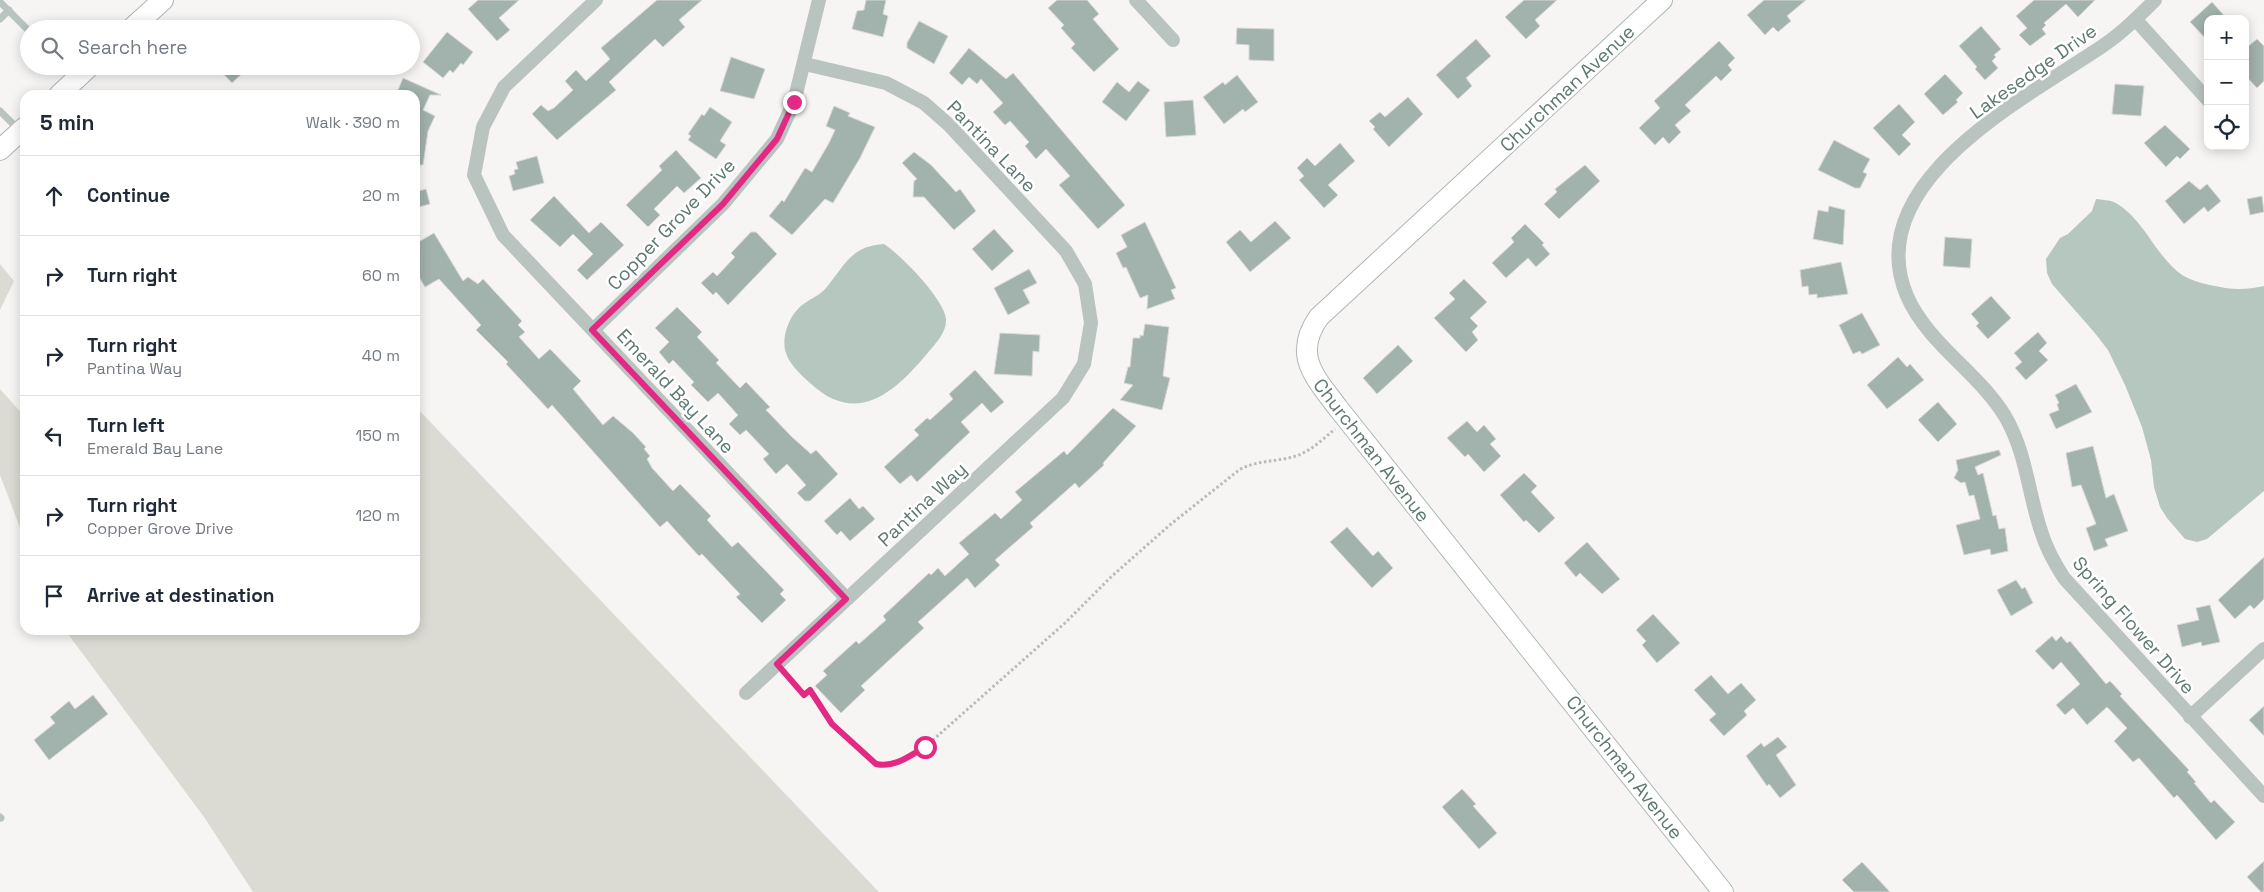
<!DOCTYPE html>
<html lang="en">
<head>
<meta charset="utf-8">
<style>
  :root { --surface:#fff; --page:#f6f6f7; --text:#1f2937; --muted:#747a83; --line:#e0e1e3 }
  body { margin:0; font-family:"Space Grotesk",sans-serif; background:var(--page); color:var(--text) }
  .controls { position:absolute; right:15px; top:15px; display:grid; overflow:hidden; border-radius:10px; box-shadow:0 2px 12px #0003 }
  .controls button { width:45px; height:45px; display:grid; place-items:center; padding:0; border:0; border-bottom:1px solid var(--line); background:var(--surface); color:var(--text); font:25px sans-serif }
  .stop { position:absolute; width:15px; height:15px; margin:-11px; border:4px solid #e32983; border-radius:50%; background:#fff }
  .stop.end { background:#e32983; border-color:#fff; box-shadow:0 1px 5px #0008 }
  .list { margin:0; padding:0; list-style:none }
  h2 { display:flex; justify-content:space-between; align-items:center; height:65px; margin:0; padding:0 20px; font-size:21px }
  h2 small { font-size:16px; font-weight:400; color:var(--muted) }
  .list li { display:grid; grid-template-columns:32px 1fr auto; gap:15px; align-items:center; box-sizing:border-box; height:80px; padding:0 20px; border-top:1px solid var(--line) }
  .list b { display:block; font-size:19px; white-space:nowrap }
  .list p { margin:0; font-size:16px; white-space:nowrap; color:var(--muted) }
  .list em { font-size:16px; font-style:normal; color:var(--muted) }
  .icon { flex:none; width:28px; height:28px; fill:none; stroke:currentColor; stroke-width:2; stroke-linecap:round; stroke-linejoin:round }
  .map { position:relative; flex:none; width:2264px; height:892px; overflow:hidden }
  .search { position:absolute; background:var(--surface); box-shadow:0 2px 12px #0003; left:20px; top:20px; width:400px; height:55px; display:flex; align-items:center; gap:12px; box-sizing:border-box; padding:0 18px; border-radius:28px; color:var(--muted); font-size:19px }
  .panel { position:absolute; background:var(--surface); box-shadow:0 2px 12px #0003; left:20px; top:90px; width:400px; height:545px; border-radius:15px }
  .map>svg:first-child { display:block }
  .green { fill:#dcdbd3 }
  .water { fill:#b5c7bf }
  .building { fill:#a2b2ad; stroke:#d9d7d7 }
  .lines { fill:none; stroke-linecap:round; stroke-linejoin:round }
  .secondary-casing { stroke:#acb8b5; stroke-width:22 }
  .path { stroke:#b6bdbb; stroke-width:3; stroke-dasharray:2.5 2.5; stroke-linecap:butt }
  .lane { stroke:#b9c3c0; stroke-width:7 }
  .street { stroke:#b9c3c0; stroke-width:14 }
  .secondary { stroke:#fff; stroke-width:20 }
  .route { stroke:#e32983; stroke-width:6 }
  .labels { text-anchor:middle; stroke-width:5; stroke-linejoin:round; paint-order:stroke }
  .street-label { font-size:19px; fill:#5e7972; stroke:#fff }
</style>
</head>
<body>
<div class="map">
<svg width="2264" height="892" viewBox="0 0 2264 892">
  <rect width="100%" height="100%" fill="#f7f5f4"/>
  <path class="green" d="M0 264 14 281 0 310Z
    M0 389 25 417V541L0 475Z
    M415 406 879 892H253L204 817 65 630H415Z"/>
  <path class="water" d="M2096 199C2102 200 2109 200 2114 202 2144 218 2155 256 2182 275 2192 281 2204 284 2215 286 2232 290 2246 290 2264 286V491L2207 539 2197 542 2185 539 2167 518 2160 507 2154 487 2151 460 2142 427 2125 385 2108 350 2094 332 2052 284 2047 273 2046 259 2060 238 2068 234 2092 211Z
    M884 244C901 255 944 299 946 319 947 333 934 345 926 355 893 394 856 426 810 383 800 374 788 363 785 350 782 333 791 312 805 303 812 298 820 295 826 288 845 265 851 246 884 244Z"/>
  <path class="building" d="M478 0H519L499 18 510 30 497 41 468 9Z
    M657 0H702L679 20 685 27 663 47 655 39 609 82 616 90 557 140 532 114 541 105 548 111 554 108 573 90 565 81 576 70 586 81 610 59 601 48Z
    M866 0H886L883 14 888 16 883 37 852 29 857 11 864 10Z
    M1057 0H1087L1099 14 1093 19 1119 49 1094 72 1071 48 1075 44 1061 28 1064 25 1048 8Z
    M1524 0H1557L1535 20 1540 26 1526 39 1505 17Z
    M1764 0H1806L1787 16 1791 21 1778 32 1773 27 1765 35 1747 15Z
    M2034 0H2095L2078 17 2066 4 2044 23 2046 25 2042 29 2046 34 2030 46 2019 35 2027 28 2016 16Z
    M2212 2 2227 19H2208V41L2190 22Z
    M919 21 948 36 934 64 907 48V43Z
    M1981 26 2001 49 1994 55 1996 57 1992 61 1998 68 1985 80 1975 69 1977 67 1959 46Z
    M1237 28 1274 29V61L1249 60V45L1236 44Z
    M447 32 473 52 463 65 461 63 453 73 450 70 443 78 423 62Z
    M1476 39 1491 56 1466 78 1472 86 1458 99 1436 75Z
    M2257 39 2264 46V81L2257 88 2245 75V49Z
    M1719 41 1735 58 1728 65 1732 70 1721 81 1716 76 1685 105 1691 111 1675 125 1681 132 1669 144 1663 137 1655 145 1639 128 1660 108 1654 101Z
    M969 48 1006 79 1013 73 1125 205 1098 229 1059 185 1070 176 1046 149 1036 159 1025 146 1029 142 1010 121 1005 125 993 112 1003 103 981 79 977 84 969 77 962 85 949 73Z
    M731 57 765 69 754 99 720 91Z
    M216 66H250L232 83Z
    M1945 74 1963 93 1956 100 1958 102 1943 115 1924 94Z
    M1237 75 1258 102 1245 112 1243 109 1224 124 1203 97 1223 82 1225 85Z
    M403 78 441 95H430L423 110 435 116 428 131 423 165H415V95H396Z
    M1138 81 1150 90 1126 121 1102 102 1117 82 1129 92Z
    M2115 84 2144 86 2141 116 2112 114Z
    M1408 97 1423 114 1389 147 1373 129 1375 127 1369 121 1380 112 1385 117Z
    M1193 100 1196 135 1166 137 1164 102Z
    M1899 104 1915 122 1902 135 1911 144 1899 156 1873 128Z
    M834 106 850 113 848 116 875 127 860 158 833 203 825 199 792 235 769 216 782 200 784 202 805 168 812 172 829 143 835 130 826 126Z
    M710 107 732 122 720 141 726 145 716 159 688 140 691 136 688 134 702 114 704 116Z
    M2165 125 2190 149 2180 159 2177 156 2166 167 2144 143Z
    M1834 140 1870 159 1863 172 1867 174 1860 188H1855L1818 170Z
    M1340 143 1355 161 1328 185 1338 195 1324 208 1299 180 1304 176 1297 168 1307 158 1315 166Z
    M676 150 701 178 684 193 677 186 654 209 660 215 648 227 626 205 662 170 659 166Z
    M914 152 931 165 956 192 960 189 976 211 954 230 924 197H913L914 181 917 179 902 163Z
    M537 156 544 183 513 191 509 176 515 174 514 170 518 169 516 162Z
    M1585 165 1600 181 1559 219 1544 204 1557 192 1555 189Z
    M2189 181 2200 190 2207 184 2221 201 2208 212 2204 207 2184 224 2165 201Z
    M426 189 430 204 415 208V192Z
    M554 196 589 233 601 222 624 245 587 280 577 270 593 254 573 234 560 247 530 220Z
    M2262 196 2264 212 2250 215 2247 199Z
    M1829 206 1845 210 1843 245 1813 239 1818 210 1828 212Z
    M1275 221 1291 238 1250 272 1226 242 1240 230 1251 242Z
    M1145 222 1176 288 1171 290 1175 299 1147 309 1148 295 1140 298 1126 267 1123 268 1116 253 1127 247 1121 235Z
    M1525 224 1544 243 1542 245 1550 254 1536 267 1528 258 1506 278 1492 263 1514 242 1511 238Z
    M994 229 1014 251 992 271 972 249Z
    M751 232H756L777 254 728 305 716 292 713 295 701 283 713 272 717 276 735 257 731 253Z
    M434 233 463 281 468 277 478 284 483 279 522 321 518 325 525 332 519 337 539 359 550 349 581 381 573 389 603 425 613 416 633 433 646 447 644 449 650 456 647 459 652 468 673 491 680 484 711 516 707 520 732 547 738 542 784 590 780 594 786 600 762 623 736 597 740 594 702 554 699 556 667 521 660 527 552 405 548 409 506 364 508 362 476 330 481 325 439 279 425 287 415 270V244Z
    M1945 237 1972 239 1970 268 1943 266Z
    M1841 262 1848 294 1817 298V294L1809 295 1808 286 1802 287 1800 270Z
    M1029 269 1037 283 1023 290 1030 303 1008 315 994 288Z
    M1464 279 1487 302 1470 318 1478 326 1472 332 1478 340 1466 352 1434 318 1455 299 1449 293Z
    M1991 296 2011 318 1988 339 1976 326 1979 323 1971 314Z
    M677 307 702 332 697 337 719 360 716 363 740 388 746 382 770 407 766 410 792 437 811 454 816 450 838 474 810 501H805L797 493 806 485 787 464 776 474 763 459 769 454 746 430 740 435 729 424 738 415 718 393 708 402 691 385 694 382 673 360 669 364 659 352 669 342 655 328Z
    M1862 313 1880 345 1862 354 1860 351 1853 354 1839 325Z
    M1145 324 1169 327 1163 376 1170 378 1162 410 1120 400 1133 385 1124 383 1128 367H1130L1133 338H1140V335L1143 336Z
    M2038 332 2047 343 2039 351 2048 360 2026 380 2015 368 2022 362 2014 353Z
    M1000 333 1040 335 1039 352 1033 351 1032 376 994 374Z
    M1398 345 1413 361 1377 394 1363 378Z
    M1898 357 1907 367 1910 364 1924 380 1887 409 1867 385Z
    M975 370 1004 402 991 413 982 403 961 422 970 432 917 482 911 475 900 484 884 467 919 435 914 430 927 418 930 420 953 399 949 394Z
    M2076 384 2092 412 2056 429 2049 414 2059 410 2057 404 2059 403 2055 395Z
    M1938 402 1957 424 1938 442 1918 420Z
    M1113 408 1136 426 1103 463 1104 465 1079 488 1075 483 1030 523 1033 527 995 560 1000 565 975 588 967 578 918 622 924 628 861 686 865 690 841 713 815 686 827 675 823 671 856 641 859 644 886 620 883 616 929 573 931 575 938 568 945 576 969 554 959 543 995 513 1001 519 1022 500 1015 492 1064 451 1067 455Z
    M1467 421 1477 432 1484 425 1496 439 1490 444 1501 456 1484 472 1468 454 1465 457 1447 438Z
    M2093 446 2106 498 2114 494 2128 531 2105 539 2108 546 2094 551 2086 528 2096 524 2081 485 2072 487 2066 453Z
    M1999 450 2001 455 1975 467 1978 475 1983 473 1993 516 1996 515 1999 529 2005 528 2008 551 1991 555 1990 549 1964 555 1956 525 1980 519 1974 495 1969 496 1965 482 1961 483 1954 478 1958 470 1956 460Z
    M1524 473 1537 486 1531 492 1555 518 1539 533 1526 520 1524 522 1500 495Z
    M850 498 859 509 863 506 875 519 850 541 841 531 837 535 824 521Z
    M1347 527 1373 556 1378 551 1393 568 1372 588 1330 542Z
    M1587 542 1620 579 1602 594 1580 573 1576 577 1564 563Z
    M2264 557V599L2254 609 2250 605 2235 619 2218 600Z
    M2016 580 2022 589 2025 587 2033 603 2011 616 1997 590Z
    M2210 605 2220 642 2202 646 2201 642 2182 647 2177 625 2199 620 2196 608Z
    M1653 614 1680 643 1657 663 1642 645 1646 641 1636 630Z
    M2052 636 2056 641 2061 636 2067 643 2070 641 2106 684 2110 681 2122 694 2120 696 2189 770 2187 772 2196 782 2194 783 2211 803 2214 800 2235 822 2216 840 2177 795 2174 798 2139 758 2133 762 2114 741 2127 728 2107 707 2087 725 2073 708 2065 715 2056 705 2080 684 2061 662 2053 670 2035 651Z
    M1711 675 1728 694 1741 683 1756 700 1744 711 1747 715 1724 736 1709 720 1716 714 1694 690Z
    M93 695 108 714 49 760 34 740 55 723 50 717 69 701 75 709Z
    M2264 706V736L2249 720Z
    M1778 737 1787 747 1776 755 1796 785 1780 798 1769 784 1767 786 1746 756 1761 743 1764 747Z
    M1462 789 1476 804 1473 806 1497 833 1479 849 1442 807Z
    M2264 861V892H2261L2247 877Z
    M1862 862 1890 892H1854L1842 880Z"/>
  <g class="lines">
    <g class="secondary-casing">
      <path id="secondary" d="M1662 0 1319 317C1292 355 1315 377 1338 408L1723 892
        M131 29 163 0
        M59 95 90 66
        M0 150 25 127"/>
    </g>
    <path class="path" d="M785 674 804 695 809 690 832 724 870 760 885 766 896 764 925 747 1065 623 1112 576 1171 524 1239 470C1256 460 1277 462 1296 456 1311 451 1323 439 1335 429"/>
    <path class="lane" d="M0 2 29 31
      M0 19 9 10
      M63 66 74 78
      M0 111 19 130
      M0 817 1 818"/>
    <path class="street" d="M596 0 504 87 483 127 474 175 503 235 847 599
      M1136 0 1173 40
      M2155 0C2139 16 2123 32 2104 45 2030 96 1858 181 1907 296 1928 344 1978 372 2005 416 2027 454 2028 494 2042 534 2047 550 2055 564 2064 578L2264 796
      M2136 20 2208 100
      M593 330 723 204 777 139 794 102 819 0
      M746 693 1063 398 1084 364 1091 323 1085 284 1066 251 949 125 924 103 886 83 805 64
      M2190 717 2264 649"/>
    <use href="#secondary" class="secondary"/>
  </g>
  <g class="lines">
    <path class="route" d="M794 102 777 139 723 204 592 330 846 599 777 664 804 695 810 690 832 724 876 764C895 768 909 756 925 747"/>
  </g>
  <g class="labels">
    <g class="street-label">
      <text transform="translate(2033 71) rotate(-35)" y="7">Lakesedge Drive</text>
      <text transform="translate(1567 88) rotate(-43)" y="7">Churchman Avenue</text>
      <text transform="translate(992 146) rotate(46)" y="7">Pantina Lane</text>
      <text transform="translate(671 224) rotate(-46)" y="7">Copper Grove Drive</text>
      <text transform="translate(676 391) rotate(47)" y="7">Emerald Bay Lane</text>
      <text transform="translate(1372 450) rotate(52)" y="7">Churchman Avenue</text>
      <text transform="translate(922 504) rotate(-43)" y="7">Pantina Way</text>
      <text transform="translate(2134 625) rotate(49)" y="7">Spring Flower Drive</text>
      <text transform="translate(1625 767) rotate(52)" y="7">Churchman Avenue</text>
    </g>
  </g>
</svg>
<div class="controls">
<button>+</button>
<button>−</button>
<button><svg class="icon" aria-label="locate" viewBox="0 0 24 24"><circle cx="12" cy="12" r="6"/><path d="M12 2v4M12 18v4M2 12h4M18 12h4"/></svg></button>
</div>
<div class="stop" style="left:925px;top:747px"></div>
<div class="stop end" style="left:794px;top:102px"></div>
<div class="search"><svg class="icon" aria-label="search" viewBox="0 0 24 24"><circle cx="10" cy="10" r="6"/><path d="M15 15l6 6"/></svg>Search here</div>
<section class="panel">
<h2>5 min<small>Walk · 390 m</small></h2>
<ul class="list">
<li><svg class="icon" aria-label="ahead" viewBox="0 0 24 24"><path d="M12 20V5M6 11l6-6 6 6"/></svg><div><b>Continue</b></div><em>20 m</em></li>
<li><svg class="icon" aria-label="right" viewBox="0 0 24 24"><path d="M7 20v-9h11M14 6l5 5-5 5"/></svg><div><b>Turn right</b></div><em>60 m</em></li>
<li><svg class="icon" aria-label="right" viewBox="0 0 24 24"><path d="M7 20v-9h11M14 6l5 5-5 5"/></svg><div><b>Turn right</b><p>Pantina Way</p></div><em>40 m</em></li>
<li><svg class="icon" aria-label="left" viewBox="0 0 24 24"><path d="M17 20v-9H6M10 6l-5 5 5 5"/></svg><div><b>Turn left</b><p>Emerald Bay Lane</p></div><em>150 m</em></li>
<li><svg class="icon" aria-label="right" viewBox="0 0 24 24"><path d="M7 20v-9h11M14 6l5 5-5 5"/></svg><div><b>Turn right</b><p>Copper Grove Drive</p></div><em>120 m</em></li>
<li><svg class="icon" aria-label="arrive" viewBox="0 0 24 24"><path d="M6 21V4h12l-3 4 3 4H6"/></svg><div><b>Arrive at destination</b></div></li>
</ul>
</section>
</div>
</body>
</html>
